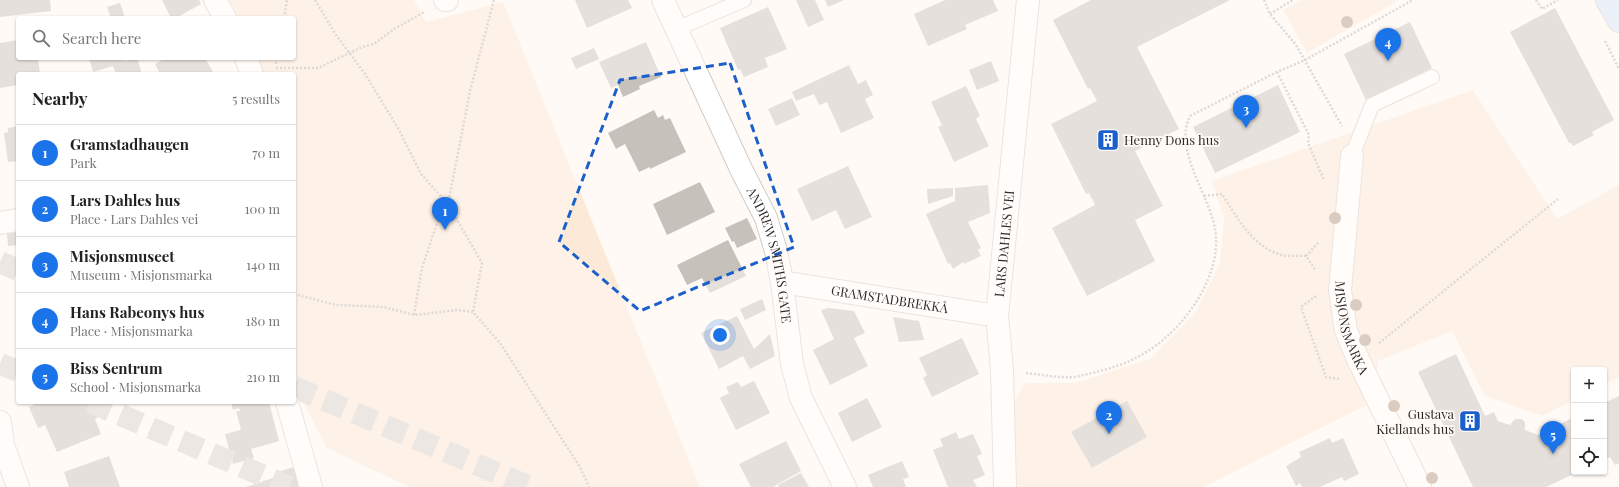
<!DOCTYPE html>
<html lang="en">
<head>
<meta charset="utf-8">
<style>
  :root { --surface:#fff; --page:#f6f6f6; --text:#222; --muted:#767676; --line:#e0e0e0; --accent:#1a73e8 }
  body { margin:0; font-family:"Playfair Display",serif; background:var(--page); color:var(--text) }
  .controls { position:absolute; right:12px; bottom:12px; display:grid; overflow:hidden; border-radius:4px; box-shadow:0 1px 3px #0004 }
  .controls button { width:36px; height:36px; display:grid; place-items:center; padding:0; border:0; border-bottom:1px solid var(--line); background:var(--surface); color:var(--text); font:20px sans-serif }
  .you { position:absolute; left:720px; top:335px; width:14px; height:14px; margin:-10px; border:3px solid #fff; border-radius:50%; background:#1a73e8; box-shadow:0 0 0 6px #1a73e833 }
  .badge { display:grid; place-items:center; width:26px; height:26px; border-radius:50%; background:var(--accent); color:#fff; font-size:13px; font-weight:700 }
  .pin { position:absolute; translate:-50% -33px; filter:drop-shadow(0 1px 2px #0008) }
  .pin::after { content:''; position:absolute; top:21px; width:14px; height:12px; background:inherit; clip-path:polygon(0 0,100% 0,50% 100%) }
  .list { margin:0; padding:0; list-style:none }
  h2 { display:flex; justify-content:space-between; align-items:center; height:52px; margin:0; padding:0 16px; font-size:17px }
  h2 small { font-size:13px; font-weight:400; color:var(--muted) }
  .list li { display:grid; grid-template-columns:26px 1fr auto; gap:12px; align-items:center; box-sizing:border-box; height:56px; padding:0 16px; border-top:1px solid var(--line) }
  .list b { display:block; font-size:15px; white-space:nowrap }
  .list p { margin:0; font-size:13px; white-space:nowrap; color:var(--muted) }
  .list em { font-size:13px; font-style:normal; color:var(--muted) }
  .icon { flex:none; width:22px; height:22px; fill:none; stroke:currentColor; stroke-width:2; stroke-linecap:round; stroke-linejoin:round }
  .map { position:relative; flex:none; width:1619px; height:487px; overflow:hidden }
  .search { position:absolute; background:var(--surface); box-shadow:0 1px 3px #0004; left:16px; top:16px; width:280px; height:44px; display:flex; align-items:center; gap:10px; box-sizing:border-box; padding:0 14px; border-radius:4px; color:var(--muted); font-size:15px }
  .panel { position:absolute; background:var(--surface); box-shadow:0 1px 3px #0004; left:16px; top:72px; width:280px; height:332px; border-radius:4px }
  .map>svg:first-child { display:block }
  .green { fill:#fde9d7 }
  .building { fill:#c7c1bc }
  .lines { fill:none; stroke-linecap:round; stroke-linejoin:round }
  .highway-tunnel { stroke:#d5d1cd; stroke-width:22; stroke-dasharray:22 11; stroke-linecap:butt }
  .lane-casing { stroke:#d1cbc6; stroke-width:16 }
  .street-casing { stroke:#d1cbc6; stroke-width:24 }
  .secondary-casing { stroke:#d1cbc6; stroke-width:24 }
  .path { stroke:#b6b2af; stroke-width:2.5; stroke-dasharray:2 2; stroke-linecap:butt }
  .lane { stroke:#fff; stroke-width:14 }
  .street { stroke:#fff; stroke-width:22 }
  .secondary { stroke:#d5e4fc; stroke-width:22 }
  .tree { fill:#ae967e }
  .marked { fill:none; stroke:#1b5fca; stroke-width:3; stroke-dasharray:8 5; stroke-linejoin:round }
  .labels { text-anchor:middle; stroke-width:3.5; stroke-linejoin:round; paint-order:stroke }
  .poi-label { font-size:13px; fill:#2d2b29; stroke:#fffaf6; text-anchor:start }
  .street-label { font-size:13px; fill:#2d2b29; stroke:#fffaf6 }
</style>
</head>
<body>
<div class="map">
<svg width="1619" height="487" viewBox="0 0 1619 487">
  <rect width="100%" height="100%" fill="#fffaf6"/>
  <path class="green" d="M225 0H414L426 22 503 2 700 487H409L327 448 294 385V74H265L257 58H294V18H235Z
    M1302 0H1399L1307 53 1283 10Z
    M1473 90 1557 219 1619 185V377L1604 385V370H1574V400L1542 416 1485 396 1452 331 1378 361 1373 402 1204 487H1015L1011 406 1026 383H1075L1150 359 1195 313 1220 263 1224 218 1212 181Z"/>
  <path class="building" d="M0 0H50L51 11 0 17Z
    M162 0H199L201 4 176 18H171Z
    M575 0H628L632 8 587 28Z
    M796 0H815L824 20 808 27Z
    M825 0H844L828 7Z
    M945 0H993L998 11 965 25 967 29 928 46 914 14Z
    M1091 0H1230L1137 47 1179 129 1135 151 1163 206 1135 220 1155 261 1087 296 1052 228 1095 205 1089 193 1086 194 1051 124 1097 101 1090 88 1088 89 1053 20Z
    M120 3 125 18H111L107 7Z
    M768 7 787 49 765 58 768 67 744 77 740 69 738 70 720 28Z
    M1555 8 1614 120 1592 132 1594 135 1573 146 1571 143H1569L1510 32Z
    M1410 22 1432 68 1366 100 1344 54Z
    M18 40V58H38L40 74H18V85L0 88V43Z
    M646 42 661 77 639 86 640 89 623 97 618 85 611 88 599 62Z
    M594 48 599 59 576 69 571 58Z
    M89 58H123L124 61 137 58 142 74H116L113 66 93 72Z
    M161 58H205L214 74H160L155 64 162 60Z
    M991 61 999 81 977 90 969 70Z
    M849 65 858 84 866 80 873 95 865 99 874 118 841 133 827 102 819 105 814 94 796 101 792 92Z
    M1278 85 1300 132 1215 173 1193 127Z
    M966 86 980 116 976 119 989 146 954 162 938 127 942 125 931 102Z
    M792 98 800 115 776 126 768 109Z
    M654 110 658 118 663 115 665 120 670 118 686 152 650 169V167L639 172 625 144 616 149 608 133Z
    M18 126V161L8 162 4 133 8 132V128Z
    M848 166 872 217 845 229 836 210 812 221 797 189Z
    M700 182 715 212 667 235 653 204Z
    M988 185 990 213 968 222 981 248 978 250 981 256 964 264 963 262 953 269 950 263 948 264 926 214 955 201V188Z
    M953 188V196L928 204 927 189Z
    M747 218 757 239 737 248 734 241 732 242 725 228Z
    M18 232V245L8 246 7 233Z
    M728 240 746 276 710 293 702 278 687 285 677 265Z
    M762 299 766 310 745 320 740 309Z
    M829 308 854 311 865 333 854 338 868 366 830 385 813 350 834 339 821 310Z
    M737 316 754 349 770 334 775 356 750 369 743 356 719 369 701 333Z
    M893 317 919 321 924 340 899 342Z
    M962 338 979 374 932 397 923 378 927 375 919 358Z
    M1456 354 1485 416 1494 412 1498 421 1510 425 1515 419H1522L1525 422V430L1538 435 1574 417V472H1578L1546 487H1473L1418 372Z
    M754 381 770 413 736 430 720 398 729 393 726 387 738 382 741 387Z
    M1619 396V463L1615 465 1610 457 1604 460V403Z
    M867 398 882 427 852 442 838 413Z
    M1127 401 1147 437 1092 468 1071 432 1098 417 1095 412 1104 407 1107 412Z
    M32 402H94L100 416 95 419 101 434 57 452 45 425 38 428 29 407 34 405Z
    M231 402H269L279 441 251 449 254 458 233 464 225 434 241 430 236 411H240L239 408 233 410Z
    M956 432 959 439 973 434 982 454 977 456 985 475 973 480 977 487H948L933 450 943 446 940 439Z
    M1330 438 1332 443 1343 438 1359 474 1344 481 1342 477 1320 487H1302L1300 483 1296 486 1286 466 1301 457 1299 452Z
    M786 441 801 471 773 487H751L739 464Z
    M109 456 120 487H69L64 472Z
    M902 461 909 477 903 479 906 487H873L868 475Z
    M294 467 300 487H283L278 472Z
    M801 473 809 487H779L778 485Z
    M273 478 274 481 280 480 282 487H246Z"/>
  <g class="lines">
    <path class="highway-tunnel" d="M0 262 18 270
      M0 364 18 371
      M294 387 530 487
      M90 402 290 487"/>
    <g class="lane-casing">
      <path id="lane" d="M676 29 744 0
        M1352 156 1372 105 1432 77"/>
    </g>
    <g class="street-casing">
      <g id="street">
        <path d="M215 0 225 18"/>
        <path d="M445 0H447"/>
        <path id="s1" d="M663 0 741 169 766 218 776 251 782 282 792 364 801 398 845 487"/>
        <path d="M246 58 252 74"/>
        <path id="s2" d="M1352 156 1340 290 1346 331 1358 359 1420 487"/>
        <path d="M0 223 18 220"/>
        <path id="s3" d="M782 282 997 316"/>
        <path d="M287 402 311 487"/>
        <path d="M0 422 3 445 18 487"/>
        <path id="s4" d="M1005 487 1002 369 997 316 1028 0"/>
      </g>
    </g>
    <g class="secondary-casing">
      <path id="secondary" d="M1607 0 1619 21"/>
    </g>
    <path class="path" d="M315 0 336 35 365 74 398 128 421 174 448 204 482 263 473 312 500 343 580 467 589 487
      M1264 0 1270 14 1296 45 1342 126
      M1536 0 1542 9 1558 0
      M1270 14 1293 0
      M284 18 287 0
      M1605 41 1619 69
      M276 64 277 58
      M276 68H318L362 47 374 44 394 29 424 12
      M1277 72 1309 135 1308 143 1324 180
      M1204 196 1222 194C1237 217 1252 247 1282 255 1290 257 1298 255 1306 256L1316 271
      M1306 256 1318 243
      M294 294 336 305 384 307 414 315 458 310 473 312
      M1316 296 1301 307 1326 377 1341 379
      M414 315 422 268 436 226 448 204 470 91 494 0
      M1379 343 1558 199
      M1026 373C1042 375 1059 378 1075 377 1081 376 1087 374 1092 373 1109 369 1126 364 1141 355 1179 335 1219 282 1216 237 1214 199 1172 153 1190 116L1277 72 1305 60 1413 0"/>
    <use href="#lane" class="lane"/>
    <use href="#street" class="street"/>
    <use href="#secondary" class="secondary"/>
  </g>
  <g class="tree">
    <circle cx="1347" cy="22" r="6"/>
    <circle cx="1335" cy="218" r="6"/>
    <circle cx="1356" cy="305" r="6"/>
    <circle cx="1365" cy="340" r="6"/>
    <circle cx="1394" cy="406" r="6"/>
    <circle cx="1432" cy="478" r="6"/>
  </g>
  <path d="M0 0H1619V487H0ZM730 63 794 247 640 311 559 242 620 80Z" fill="#fffaf6" fill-opacity=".55" fill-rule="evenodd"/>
  <path class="marked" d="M730 63 794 247 640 311 559 242 620 80Z"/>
  <defs>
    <g id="building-square" transform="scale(1.15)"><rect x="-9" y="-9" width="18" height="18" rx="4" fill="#1b5fca" stroke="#fffaf6"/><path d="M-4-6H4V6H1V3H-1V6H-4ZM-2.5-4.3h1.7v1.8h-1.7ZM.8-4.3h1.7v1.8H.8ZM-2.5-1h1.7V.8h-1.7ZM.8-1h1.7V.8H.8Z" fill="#fff"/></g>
  </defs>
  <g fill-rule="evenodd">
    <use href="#building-square" x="1108" y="140"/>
    <use href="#building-square" x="1470" y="421"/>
  </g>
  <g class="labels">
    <g class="poi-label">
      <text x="1124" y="145">Henny Dons hus</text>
      <text x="1454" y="419" text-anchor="end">Gustava<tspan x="1454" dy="15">Kiellands hus</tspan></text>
    </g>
    <g class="street-label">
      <text dy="5" stroke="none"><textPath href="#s4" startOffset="244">LARS DAHLES VEI</textPath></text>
      <text dy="5" stroke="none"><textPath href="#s1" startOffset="278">ANDREW SMITHS GATE</textPath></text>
      <text dy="5" stroke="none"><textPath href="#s3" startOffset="109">GRAMSTADBREKKÅ</textPath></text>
      <text dy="5" stroke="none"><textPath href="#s2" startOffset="174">MISJONSMARKA</textPath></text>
    </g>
  </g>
</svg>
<div class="controls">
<button>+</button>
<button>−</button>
<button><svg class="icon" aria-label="locate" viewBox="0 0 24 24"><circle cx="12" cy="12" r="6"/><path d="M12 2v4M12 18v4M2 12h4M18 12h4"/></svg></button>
</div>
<div class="you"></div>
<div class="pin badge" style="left:445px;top:230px">1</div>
<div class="pin badge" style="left:1109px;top:434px">2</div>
<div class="pin badge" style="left:1246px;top:128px">3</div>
<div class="pin badge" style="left:1388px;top:61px">4</div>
<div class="pin badge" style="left:1553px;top:454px">5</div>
<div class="search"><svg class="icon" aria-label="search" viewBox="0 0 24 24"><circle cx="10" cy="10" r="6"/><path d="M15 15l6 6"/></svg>Search here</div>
<section class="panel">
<h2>Nearby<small>5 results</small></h2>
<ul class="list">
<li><span class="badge">1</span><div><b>Gramstadhaugen</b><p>Park</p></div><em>70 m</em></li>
<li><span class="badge">2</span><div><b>Lars Dahles hus</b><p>Place · Lars Dahles vei</p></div><em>100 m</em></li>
<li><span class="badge">3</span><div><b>Misjonsmuseet</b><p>Museum · Misjonsmarka</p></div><em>140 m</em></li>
<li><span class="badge">4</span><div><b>Hans Rabeonys hus</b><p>Place · Misjonsmarka</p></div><em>180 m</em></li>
<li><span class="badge">5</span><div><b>Biss Sentrum</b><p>School · Misjonsmarka</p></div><em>210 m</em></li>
</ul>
</section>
</div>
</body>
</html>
